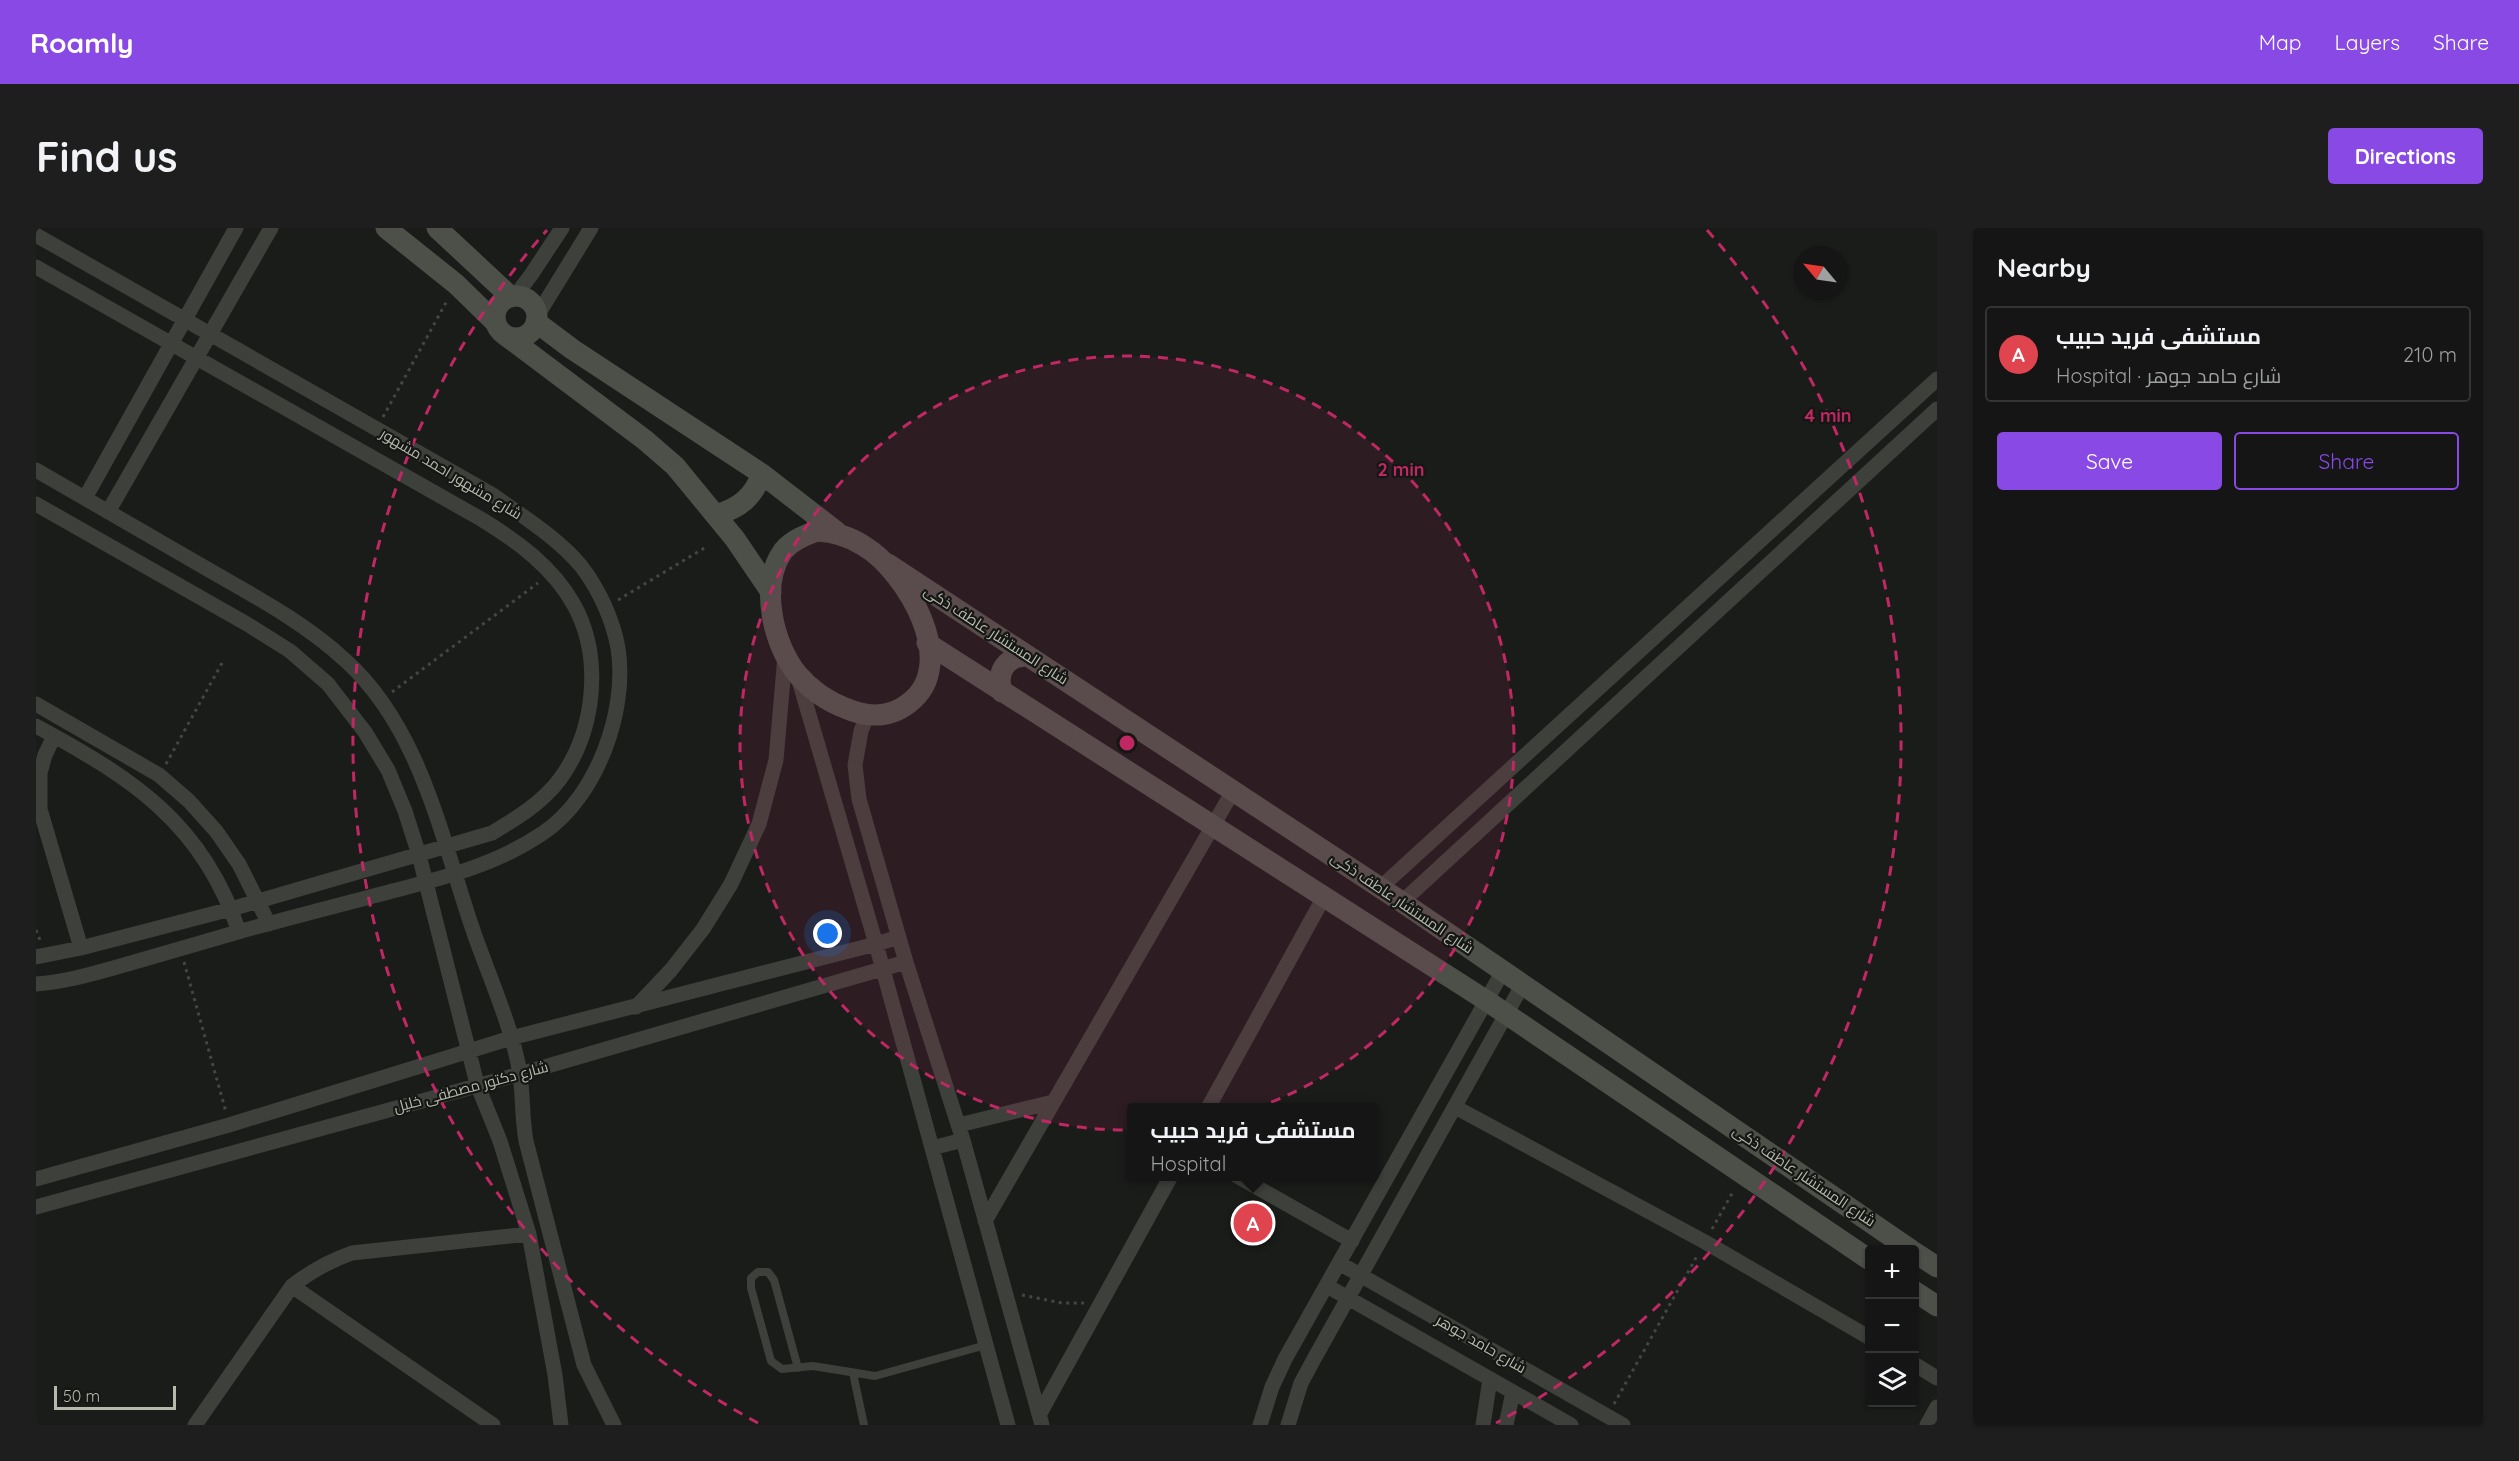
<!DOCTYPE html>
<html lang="en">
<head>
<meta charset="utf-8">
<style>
  :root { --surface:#141514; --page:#1d1e1d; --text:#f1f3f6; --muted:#9d9fa0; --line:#333434; --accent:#8849e5 }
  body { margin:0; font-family:Quicksand,Cairo,sans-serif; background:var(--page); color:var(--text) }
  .controls { position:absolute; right:18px; bottom:18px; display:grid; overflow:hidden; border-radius:6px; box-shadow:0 2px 4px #0004 }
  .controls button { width:54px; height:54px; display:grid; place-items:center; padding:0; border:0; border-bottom:2px solid var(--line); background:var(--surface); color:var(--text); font:30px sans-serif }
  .compass { position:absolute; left:1757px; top:18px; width:54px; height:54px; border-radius:50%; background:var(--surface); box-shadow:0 2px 4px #0004; rotate:299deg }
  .scale { position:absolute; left:18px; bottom:15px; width:122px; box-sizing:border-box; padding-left:6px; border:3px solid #b5baad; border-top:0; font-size:16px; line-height:21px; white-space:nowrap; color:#b5baad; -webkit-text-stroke:4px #151715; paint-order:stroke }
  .you { position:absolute; left:792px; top:706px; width:21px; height:21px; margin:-15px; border:4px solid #fff; border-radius:50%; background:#1a73e8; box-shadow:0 0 0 9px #1a73e833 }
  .badge { display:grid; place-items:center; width:39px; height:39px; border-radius:50%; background:var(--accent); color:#fff; font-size:20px; font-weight:700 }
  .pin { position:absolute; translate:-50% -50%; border:3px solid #fff; box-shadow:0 2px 6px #0006 }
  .popup { position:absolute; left:1091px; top:875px; width:252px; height:78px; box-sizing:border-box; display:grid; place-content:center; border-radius:6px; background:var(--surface); filter:drop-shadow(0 2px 4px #0005); font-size:20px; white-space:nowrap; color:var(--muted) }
  .popup b { font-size:22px; color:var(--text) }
  .popup::after { content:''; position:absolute; left:50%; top:100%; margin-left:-12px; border:12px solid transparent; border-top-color:var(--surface) }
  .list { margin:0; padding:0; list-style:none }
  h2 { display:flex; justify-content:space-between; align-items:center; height:78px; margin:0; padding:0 24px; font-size:26px }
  h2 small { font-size:20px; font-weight:400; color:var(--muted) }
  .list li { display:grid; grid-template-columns:39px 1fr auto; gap:18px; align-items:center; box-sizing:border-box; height:96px; margin:0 12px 12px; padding:0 12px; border:2px solid var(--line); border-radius:6px }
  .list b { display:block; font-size:22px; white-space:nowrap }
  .list p { margin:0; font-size:20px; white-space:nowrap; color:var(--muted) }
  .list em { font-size:20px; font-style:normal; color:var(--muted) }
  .actions { display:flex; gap:12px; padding:18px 24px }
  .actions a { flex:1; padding:14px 0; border:2px solid var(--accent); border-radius:6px; text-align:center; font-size:21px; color:var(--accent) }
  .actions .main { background:var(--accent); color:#fff }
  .icon { flex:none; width:33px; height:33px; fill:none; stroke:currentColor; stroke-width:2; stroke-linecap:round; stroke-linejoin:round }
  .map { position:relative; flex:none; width:1901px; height:1197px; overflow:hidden; border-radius:6px }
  header { display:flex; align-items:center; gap:36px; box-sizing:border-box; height:84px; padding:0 30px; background:var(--accent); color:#fff }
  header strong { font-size:28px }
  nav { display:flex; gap:33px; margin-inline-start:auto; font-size:21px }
  .intro { display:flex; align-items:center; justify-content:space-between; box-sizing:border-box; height:144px; padding:0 36px }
  h1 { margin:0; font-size:42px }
  .button { padding:15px 27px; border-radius:6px; background:var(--accent); color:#fff; font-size:21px; font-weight:700 }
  main { display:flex; gap:36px; padding:0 36px }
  aside { flex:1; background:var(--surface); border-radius:6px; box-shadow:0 2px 4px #0004 }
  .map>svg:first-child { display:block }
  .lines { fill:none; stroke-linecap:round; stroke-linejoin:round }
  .path { stroke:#444741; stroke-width:3; stroke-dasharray:3 4.5; stroke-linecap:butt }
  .lane { stroke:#3d403b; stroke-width:8 }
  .street { stroke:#3d403b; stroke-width:15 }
  .secondary { stroke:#4d5049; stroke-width:21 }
  .ring { fill:none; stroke:#c12863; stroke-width:3; stroke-dasharray:10 8 }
  .labels { text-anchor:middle; stroke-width:4.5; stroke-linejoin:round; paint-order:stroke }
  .street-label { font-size:15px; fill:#b5baad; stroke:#151715 }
  .centre { fill:#c12863; stroke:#151715; stroke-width:3 }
  .ring-label { font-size:18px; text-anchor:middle; font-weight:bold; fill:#c12863; stroke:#151715; stroke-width:4.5; stroke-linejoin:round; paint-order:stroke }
</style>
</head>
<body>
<header>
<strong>Roamly</strong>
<nav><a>Map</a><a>Layers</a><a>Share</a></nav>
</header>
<div class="intro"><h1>Find us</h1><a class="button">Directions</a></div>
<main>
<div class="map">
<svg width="1901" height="1197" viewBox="0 0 1901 1197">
  <rect width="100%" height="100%" fill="#1a1c1a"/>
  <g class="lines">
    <path class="path" d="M347 189 412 71
      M582 372 670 319
      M356 464 502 355
      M130 536 186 435
      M0 702 4 712
      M148 734 190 884
      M1676 1001 1698 962
      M986 1067 1026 1075H1048
      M1578 1176 1661 1028"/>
    <path class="lane" d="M762 1140 738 1052 732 1044H722L715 1050V1060L735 1133 746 1141 777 1138 839 1148 950 1117
      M817 1145 828 1197"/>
    <path class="street" d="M0 7 457 267C486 288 522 310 545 338 563 361 577 392 582 420 592 482 561 569 507 605 460 637 407 650 353 664 303 677 252 690 202 704 164 715 126 726 88 737 59 745 30 754 0 756
      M0 39 445 291C481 313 517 339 538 377 567 430 559 503 524 551 506 575 481 590 456 605L195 681 45 720 0 729
      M479 68 495 47 526 0
      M501 88 555 0
      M0 242C58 275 115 309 173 342 220 369 269 395 309 432 386 501 406 614 439 708 454 750 477 802 484 846 487 868 486 891 490 913L548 1137 578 1197
      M49 270 200 0
      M0 276 211 396 254 423 292 456 329 504 352 542 369 583 383 627 441 856 464 913 493 1006 519 1147 525 1197
      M72 284 235 0
      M762 449 840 716 972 1197
      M0 476 123 547 153 573 180 603 203 636 233 696
      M831 488 825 503 819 537 823 571 870 734 927 912 1006 1197
      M0 498C96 550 167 595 203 704
      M18 508 9 527 4 545V581L45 720
      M1344 660 1901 151
      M1366 674 1901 181
      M600 779 635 742 667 701 695 656 723 596 740 532 749 428
      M1419 879 1669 1014 1834 1110
      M1172 880 1289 667
      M923 897 1017 874
      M896 920 927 912
      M1201 948 1316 1013
      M0 951 193 897 475 810 840 716 863 709
      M0 979 484 846 870 734
      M949 993 1197 563
      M1303 1035 1587 1197
      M256 1058 457 1197
      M1291 1058 1535 1197
      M1878 1136 1901 1150
      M1003 1187 1135 948
      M159 1197 256 1058C275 1043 293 1033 316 1025L493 1006
      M1224 1197 1236 1159 1249 1131 1467 743
      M1252 1197 1265 1155 1278 1131 1487 756
      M1447 1197 1454 1151
      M1470 1197 1477 1164
      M1891 1197 1901 1179"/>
    <path class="secondary" d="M350 0 420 56 459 94
      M401 0 475 69
      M459 89a21 21 0 1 1 42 0a21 21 0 1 1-42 0Z
      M500 94 536 121 726 246 801 304
      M469 107 609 212 639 238 699 311 735 364
      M680 287C704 280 717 269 726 246
      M781 303C799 304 813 308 828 318 870 343 925 436 873 475 854 490 832 490 809 480 791 473 775 462 762 447 737 417 723 357 747 323 756 312 769 307 781 303Z
      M852 336 1366 674 1875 1022
      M891 415 1451 773 1834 1032
      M966 464C960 443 970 428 992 428
      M1878 1024 1901 1039
      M1878 1063 1901 1078"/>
  </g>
  <circle cx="1091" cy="515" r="387" fill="#c12863" fill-opacity=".12"/>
  <g class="ring">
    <circle cx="1091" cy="515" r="387"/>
    <path d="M722 1195A774 774 0 0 1 511 2M1671 2A774 774 0 0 1 1460 1195"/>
  </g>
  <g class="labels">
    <g class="street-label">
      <text transform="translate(415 246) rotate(31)" y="5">شارع مشهور احمد مشهور</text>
      <text transform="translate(960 407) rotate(33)" y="5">شارع المستشار عاطف ذكى</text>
      <text transform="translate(1366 675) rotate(34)" y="5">شارع المستشار عاطف ذكى</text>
      <text transform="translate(435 859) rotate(-15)" y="5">شارع دكتور مصطفى خليل</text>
      <text transform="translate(1768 948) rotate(34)" y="5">شارع المستشار عاطف ذكى</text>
      <text transform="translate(1445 1116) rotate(30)" y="5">شارع حامد جوهر</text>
    </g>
  </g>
  <circle cx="1091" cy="515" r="9" class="centre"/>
  <g class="ring-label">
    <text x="1792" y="194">4 min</text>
    <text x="1365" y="248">2 min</text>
  </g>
</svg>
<div class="controls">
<button>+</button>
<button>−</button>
<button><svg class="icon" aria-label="layers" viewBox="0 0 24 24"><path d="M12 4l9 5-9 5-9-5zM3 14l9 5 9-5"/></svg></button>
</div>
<svg class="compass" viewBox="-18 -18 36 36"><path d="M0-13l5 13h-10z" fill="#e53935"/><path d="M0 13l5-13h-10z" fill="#9d9fa0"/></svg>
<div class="scale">50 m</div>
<div class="you"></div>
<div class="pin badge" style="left:1217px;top:995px;background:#e0444e">A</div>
<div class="popup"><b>مستشفى فريد حبيب</b>Hospital</div>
</div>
<aside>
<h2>Nearby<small></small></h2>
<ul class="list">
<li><span class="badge" style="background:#e0444e">A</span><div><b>مستشفى فريد حبيب</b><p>Hospital · شارع حامد جوهر</p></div><em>210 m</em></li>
</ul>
<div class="actions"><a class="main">Save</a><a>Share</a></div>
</aside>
</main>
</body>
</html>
